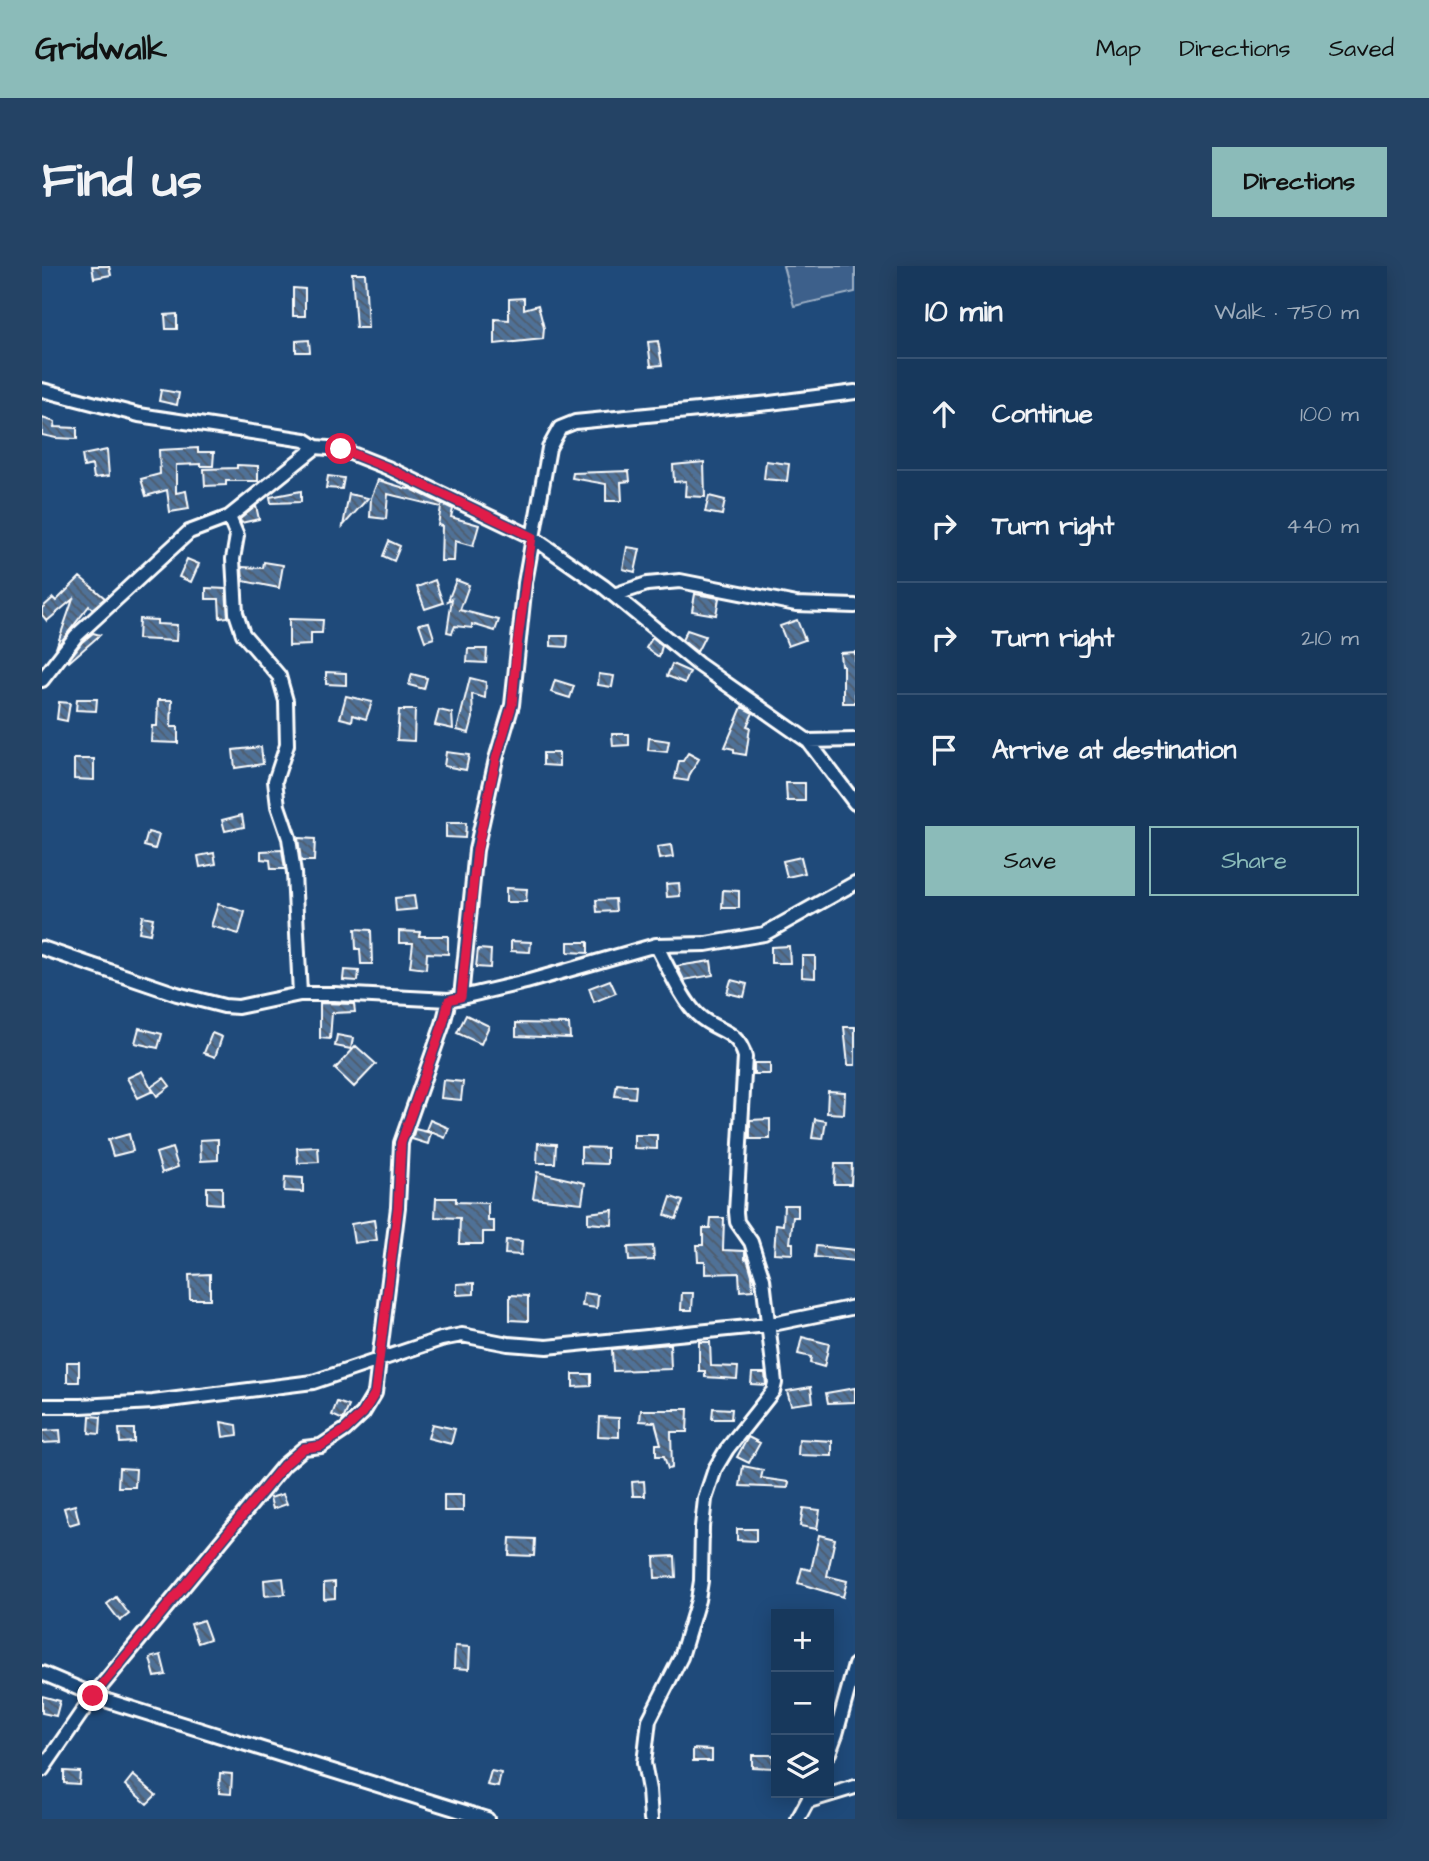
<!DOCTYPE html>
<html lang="en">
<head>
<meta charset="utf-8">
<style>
  :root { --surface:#17385c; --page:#244365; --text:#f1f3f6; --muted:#9eacbb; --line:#365272; --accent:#8bbbb9 }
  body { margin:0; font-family:"Architects Daughter",sans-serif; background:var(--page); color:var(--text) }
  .controls { position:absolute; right:21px; bottom:21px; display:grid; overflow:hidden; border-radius:0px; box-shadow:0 4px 18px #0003 }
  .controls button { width:63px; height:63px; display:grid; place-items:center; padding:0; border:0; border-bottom:2px solid var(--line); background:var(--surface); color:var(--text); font:35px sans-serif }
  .stop { position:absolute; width:21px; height:21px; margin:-16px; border:5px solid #e11d48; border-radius:50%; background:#fff }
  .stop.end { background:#e11d48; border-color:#fff; box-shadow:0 2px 7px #0008 }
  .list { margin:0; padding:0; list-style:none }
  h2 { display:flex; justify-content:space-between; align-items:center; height:91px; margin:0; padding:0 28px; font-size:30px }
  h2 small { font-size:23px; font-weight:400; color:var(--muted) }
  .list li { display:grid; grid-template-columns:46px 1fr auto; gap:21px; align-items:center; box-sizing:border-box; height:112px; padding:0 28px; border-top:2px solid var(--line) }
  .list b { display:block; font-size:26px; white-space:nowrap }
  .list em { font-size:23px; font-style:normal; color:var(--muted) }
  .actions { display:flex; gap:14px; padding:21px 28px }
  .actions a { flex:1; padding:16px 0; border:2px solid var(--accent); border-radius:0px; text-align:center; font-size:24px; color:var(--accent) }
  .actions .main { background:var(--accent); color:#111 }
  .icon { flex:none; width:38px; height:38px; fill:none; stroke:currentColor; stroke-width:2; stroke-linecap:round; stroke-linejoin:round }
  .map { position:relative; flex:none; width:813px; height:1553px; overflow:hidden; border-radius:0px }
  header { display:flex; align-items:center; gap:42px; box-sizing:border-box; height:98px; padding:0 35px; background:var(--accent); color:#111 }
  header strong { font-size:33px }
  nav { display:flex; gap:38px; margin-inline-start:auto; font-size:24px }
  .intro { display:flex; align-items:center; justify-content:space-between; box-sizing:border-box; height:168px; padding:0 42px }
  h1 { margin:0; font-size:49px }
  .button { padding:18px 32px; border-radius:0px; background:var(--accent); color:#111; font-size:24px; font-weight:700 }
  main { display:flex; gap:42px; padding:0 42px }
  aside { flex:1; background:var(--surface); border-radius:0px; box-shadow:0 4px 18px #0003 }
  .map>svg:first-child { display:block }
  .pitch { fill:#3c618b; stroke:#9eb0c5; stroke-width:2 }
  .building { fill:url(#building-back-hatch); stroke:#fff; stroke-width:2 }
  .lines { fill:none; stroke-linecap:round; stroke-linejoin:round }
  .street-casing { stroke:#fff; stroke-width:18 }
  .street { stroke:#1f4a7a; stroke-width:12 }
  .route { stroke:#e11d48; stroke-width:9 }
</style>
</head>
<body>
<header>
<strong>Gridwalk</strong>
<nav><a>Map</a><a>Directions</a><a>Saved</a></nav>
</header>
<div class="intro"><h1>Find us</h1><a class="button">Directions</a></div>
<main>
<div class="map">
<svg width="813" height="1553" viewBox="0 0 813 1553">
  <defs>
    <pattern id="building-back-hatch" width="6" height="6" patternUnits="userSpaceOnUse" patternTransform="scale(1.75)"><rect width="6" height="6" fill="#507197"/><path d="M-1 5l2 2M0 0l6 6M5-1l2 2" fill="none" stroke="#4e5b6a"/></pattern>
  </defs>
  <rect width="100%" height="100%" fill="#1f4a7a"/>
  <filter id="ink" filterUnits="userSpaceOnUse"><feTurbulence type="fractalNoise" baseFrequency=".0143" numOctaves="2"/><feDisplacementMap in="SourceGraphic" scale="14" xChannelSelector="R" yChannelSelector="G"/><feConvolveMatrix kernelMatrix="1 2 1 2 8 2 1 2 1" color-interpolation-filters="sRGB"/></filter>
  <g filter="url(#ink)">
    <path class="pitch" d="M741 0H813V26L752 40Z"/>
    <path class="building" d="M50 0H67L69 9 52 12Z
      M310 7H323L326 62H314Z
      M251 22 263 23V50H251Z
      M482 32V43L496 39 502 62 501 73 453 78V53L467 54V33Z
      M135 48V63H124L123 49Z
      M267 74 268 86H254V75Z
      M616 75 620 99 609 100 606 76Z
      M119 124 137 127 135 139 117 135Z
      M0 152 13 156 12 161 35 162V173L14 172 0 169Z
      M156 182V186H172L171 200H159V198L134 199V227L144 225 147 243 128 246 125 224 104 230 99 213 118 208 117 184Z
      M65 184 67 210 52 212 50 199 42 201 40 189Z
      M724 195 747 198 745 215 722 213Z
      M662 196 663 231 643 230 644 215 632 216 631 199Z
      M195 199 216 200V215H184V219L163 220 162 203 195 202Z
      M587 205 588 215 579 216 580 235H564V218L530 212 531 207Z
      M286 210 302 212 300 223 284 222Z
      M336 214 366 223 367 222 411 243 409 251 437 259 431 280 413 275 412 295H399L400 260 396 259 399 241 346 228 344 253 328 251 329 232Z
      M259 225V236L229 237 228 231Z
      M307 228 326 232 301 260Z
      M667 230 683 234 680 249 663 246Z
      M214 240 217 253 199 257 198 253Z
      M347 275 358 280 352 295 341 290Z
      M585 281 598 283 593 306 581 303Z
      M145 293 157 298 149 316 137 311Z
      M222 296 241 299 237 322 201 315 200 301 221 302Z
      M38 311 63 332 50 343 47 340 14 382 31 333 5 355 0 349V342L11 332 14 335Z
      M393 314 401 337 383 343 375 321Z
      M414 314 427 319 418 344 457 354 453 365 430 358V362L413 360 410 367 405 366 410 333 406 335Z
      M164 322 184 323 186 351 178 352 177 333H164Z
      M653 328 677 332 674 349 650 345Z
      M97 353 115 354V358L135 359 134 375 96 373Z
      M247 353 281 354 280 367H269V379L247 380Z
      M755 354 763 374 746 380 738 360Z
      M387 356 392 372 383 375 377 358Z
      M645 364 663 370 655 386 640 374Z
      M51 367 58 369 27 396 26 395 40 376Z
      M509 370H526L525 381 509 380Z
      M610 372 620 380 617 391 604 382Z
      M426 383H445L444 397 425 396Z
      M813 386V437H801V399H799L798 387Z
      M630 398 648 406 643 417 625 410Z
      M284 406 304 407V419L284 418Z
      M370 408 385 412 382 423 367 419Z
      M557 408 572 410 570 421 556 419Z
      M428 412 444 416 443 432 430 428 431 452 427 467 415 464Z
      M513 414 532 420 528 432 509 426Z
      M304 430 330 436 324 453 311 449 310 455 298 452Z
      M35 433H55L54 445 34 444Z
      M116 434H130L129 461H136V477L109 476 110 460H115Z
      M17 436 28 437 25 455 15 453Z
      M700 441 711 447 705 460 708 461 704 489 692 487V483L683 481Z
      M357 444H373L372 475 355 474Z
      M397 444 410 447 411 463 393 459Z
      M570 468H587V479L571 480Z
      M607 472 627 475 625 486 606 484Z
      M219 481 221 498 193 502 191 484Z
      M404 486 427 489 424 504 402 500Z
      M501 487H517V500L501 499Z
      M646 487 657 493 648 508 646 515 633 513 637 495H641Z
      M32 493H52V514L32 513Z
      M744 517H763V535H745Z
      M200 549 202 561 183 565 180 554Z
      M404 557H424L423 572 404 571Z
      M106 566 117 569 113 583 102 580Z
      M256 572 273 573 272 595H259Z
      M629 579 631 591 617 593 615 581Z
      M240 584 243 603H229L228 594 219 593V585Z
      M172 587 174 598 158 601 156 590Z
      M759 591 763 607 745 611 741 595Z
      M637 617 638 630 625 631 624 618Z
      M464 622 485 623 484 636H464Z
      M681 624 697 625V642H680Z
      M372 630 374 643 354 645 353 632Z
      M573 633 574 645 555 646 554 634Z
      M176 638 203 646 197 668 169 660Z
      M100 650 111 652 108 668 97 666Z
      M313 663 329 664 330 698H319L318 683H314Z
      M357 665 378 666 377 670H406V688L385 687 384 703 368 701 371 677H357Z
      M469 675 489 676 488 686 469 685Z
      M526 676H546V687L526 686Z
      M747 680 748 697H729V681Z
      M436 683 449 684 448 702 434 701Z
      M760 690H773V712L760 711Z
      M669 695 671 709 642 714 635 700Z
      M302 704 317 705 316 715 301 714Z
      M568 714 574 727 552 736 547 722Z
      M689 714 705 718 702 731 685 727Z
      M278 737 312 738 313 746 290 747 288 773 278 772Z
      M424 749 447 760 439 778 415 767Z
      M474 757 527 758 528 772 474 770Z
      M802 761H813V799H806Z
      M97 762 120 768 116 782 93 777Z
      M170 767 180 771 173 791 162 787Z
      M295 769 311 772 309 783 293 780Z
      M314 780 334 798 312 821 293 803Z
      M712 797H728V808H712Z
      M100 805 111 825 96 832 85 812Z
      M122 812 128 820 115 830 109 821Z
      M401 814 421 816 419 834 399 832Z
      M575 818 594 820 593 832 573 830Z
      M786 825 803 826 802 848 785 847Z
      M728 853V873H708V854Z
      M773 853 784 855 781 873 770 872Z
      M388 854 407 862 403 872 384 864Z
      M373 863 389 867 386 878 370 873Z
      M87 868 91 885 71 890 66 874Z
      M592 869H615V883L592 882Z
      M176 873V894L159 895 158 874Z
      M496 877 514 878 513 897H495Z
      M276 881 277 896 256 897 255 882Z
      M539 881 565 882V898L539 897Z
      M130 882 136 901 120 907 114 887Z
      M793 898H810L809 918H792Z
      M495 906 543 917 540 937 491 932Z
      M243 911 261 912V926L242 925Z
      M165 921H180V938L165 937Z
      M629 931 641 935 634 953 623 949Z
      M394 932H414V936L446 937V955H452V966H441V978H417L418 952 393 951Z
      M742 939H756V951H751L748 977H751V988L732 987 734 958 741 959Z
      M571 944 570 959 546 957V947Z
      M669 952H682L681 984 703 985V993L705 992 710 1009 711 1024 698 1025 697 1007 663 1008V995H656L655 979H661V962H668Z
      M332 954 335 974 312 977 309 958Z
      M464 974 480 975 479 989 463 988Z
      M611 980 612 994 587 995 586 981Z
      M774 980 813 984V995L773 991Z
      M168 1008V1033H148L147 1009Z
      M432 1017V1028L415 1029V1018Z
      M542 1027 556 1029 555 1042 540 1040Z
      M640 1027H651L650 1044H639Z
      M468 1029 486 1030V1055L468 1054Z
      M760 1071 787 1078 782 1101 768 1097 769 1091 756 1088Z
      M657 1076H668L669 1100 696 1101 695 1113 663 1111V1105H657Z
      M628 1078 629 1103 571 1105 570 1083Z
      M25 1096H37V1116H25Z
      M710 1107H723L724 1119 709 1118Z
      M531 1108H549V1120L531 1121Z
      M769 1121 771 1136 749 1139 745 1125Z
      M813 1122V1136L786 1137 784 1127Z
      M295 1136 307 1140 301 1154 290 1149Z
      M671 1142 690 1143 689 1153H670Z
      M633 1143H646L645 1166H629L630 1202 626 1203 622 1190H614V1178H619L613 1156 598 1155 599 1144H633Z
      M48 1150 59 1151 58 1168 47 1167Z
      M557 1151 577 1152V1171L556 1170Z
      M179 1156 195 1159 196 1169 181 1171Z
      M390 1158 413 1163 409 1178 386 1172Z
      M77 1163H92V1176L78 1177Z
      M18 1164 19 1176 0 1177V1165Z
      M706 1171 718 1177 707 1197 695 1191Z
      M757 1173 790 1175V1190L756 1189Z
      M701 1200 721 1204 719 1212 747 1216 746 1222 698 1220Z
      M77 1202 94 1203 93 1221H76Z
      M602 1215 603 1230H591L590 1216Z
      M241 1228 245 1238 231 1243 228 1232Z
      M402 1229H421V1245H402Z
      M33 1239 37 1256 27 1259 22 1242Z
      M761 1242 778 1244 775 1263 758 1260Z
      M695 1263H714V1275L695 1274Z
      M777 1269 793 1273 785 1310 805 1315 801 1331 756 1317 760 1302 769 1304Z
      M468 1272 493 1273 492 1290 467 1289Z
      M633 1290 634 1311 613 1312 612 1291Z
      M241 1312 243 1328 223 1330 222 1314Z
      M293 1316V1332L282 1333V1317Z
      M74 1331 87 1348 78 1355 65 1338Z
      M161 1354 168 1373 156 1377 149 1358Z
      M413 1380 428 1381 427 1403 412 1402Z
      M119 1389 124 1409 113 1411 108 1392Z
      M0 1430 18 1435 14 1450 0 1447Z
      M651 1483 670 1484V1495H651Z
      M710 1489H731V1502L710 1501Z
      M22 1505 38 1506 37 1518 22 1517Z
      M449 1505 459 1507 456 1521 445 1519Z
      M178 1507 190 1508 189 1528 177 1527Z
      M91 1509 114 1529 105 1538 83 1519Z"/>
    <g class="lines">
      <g class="street-casing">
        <path id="street" d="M0 124 97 149 263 174 274 181 298 183 346 202 490 271 562 321 656 398 766 475 813 537
          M187 251 195 270 191 293 194 347 201 368 237 410 244 435 245 479 233 515 236 540 247 572 252 607 258 728
          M572 329 605 318 638 315 754 338 813 340
          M0 414 34 370 147 266 187 251 274 181
          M766 475 813 474
          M0 682 135 728 182 740 196 741 258 728H292L407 734 484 716 614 679 664 678 722 668 813 617
          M419 731 434 584 454 493 470 439 483 317 507 182 518 162 533 156 728 137 813 126
          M0 1140H39L111 1136 271 1116 399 1073 420 1069 466 1078 505 1081 726 1059 813 1041
          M0 1407 66 1435 445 1553
          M787 1487 794 1468 813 1399
          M0 1504 51 1430 242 1199 262 1182 279 1180 303 1164 321 1147 333 1127 356 941 359 877 401 758 407 734
          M767 1535 813 1521
          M609 1553 607 1524 602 1497 607 1454 639 1391 656 1334 659 1315 660 1261 663 1233 673 1203 685 1183 731 1125 733 1117 721 1013 709 976 695 956 694 946 703 791C695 762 675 767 656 749 641 736 624 697 614 679
          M756 1553 770 1527"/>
      </g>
      <use href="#street" class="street"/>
    </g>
  </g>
  <g class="lines" filter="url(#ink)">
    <path class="route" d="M51 1430 242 1199 262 1182 279 1180 303 1164 321 1147 333 1127 356 941 359 877 401 758 407 734 419 731 435 584 454 493 470 439 475 381 490 271 346 202 299 183"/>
  </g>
</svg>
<div class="controls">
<button>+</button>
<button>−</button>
<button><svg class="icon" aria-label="layers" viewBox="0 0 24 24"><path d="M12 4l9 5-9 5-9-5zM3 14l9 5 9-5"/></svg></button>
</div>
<div class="stop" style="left:299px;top:183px"></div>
<div class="stop end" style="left:51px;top:1430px"></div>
</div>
<aside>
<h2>10 min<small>Walk · 750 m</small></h2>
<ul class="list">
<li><svg class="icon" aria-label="ahead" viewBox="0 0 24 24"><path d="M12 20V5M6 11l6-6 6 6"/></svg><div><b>Continue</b></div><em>100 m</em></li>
<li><svg class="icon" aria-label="right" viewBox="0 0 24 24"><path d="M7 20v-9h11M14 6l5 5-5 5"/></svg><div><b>Turn right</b></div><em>440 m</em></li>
<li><svg class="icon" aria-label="right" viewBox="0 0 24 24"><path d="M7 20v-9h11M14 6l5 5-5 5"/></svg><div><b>Turn right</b></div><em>210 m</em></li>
<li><svg class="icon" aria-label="arrive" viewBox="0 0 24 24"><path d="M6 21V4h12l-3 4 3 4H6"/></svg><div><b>Arrive at destination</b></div></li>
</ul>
<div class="actions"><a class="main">Save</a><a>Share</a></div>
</aside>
</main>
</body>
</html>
